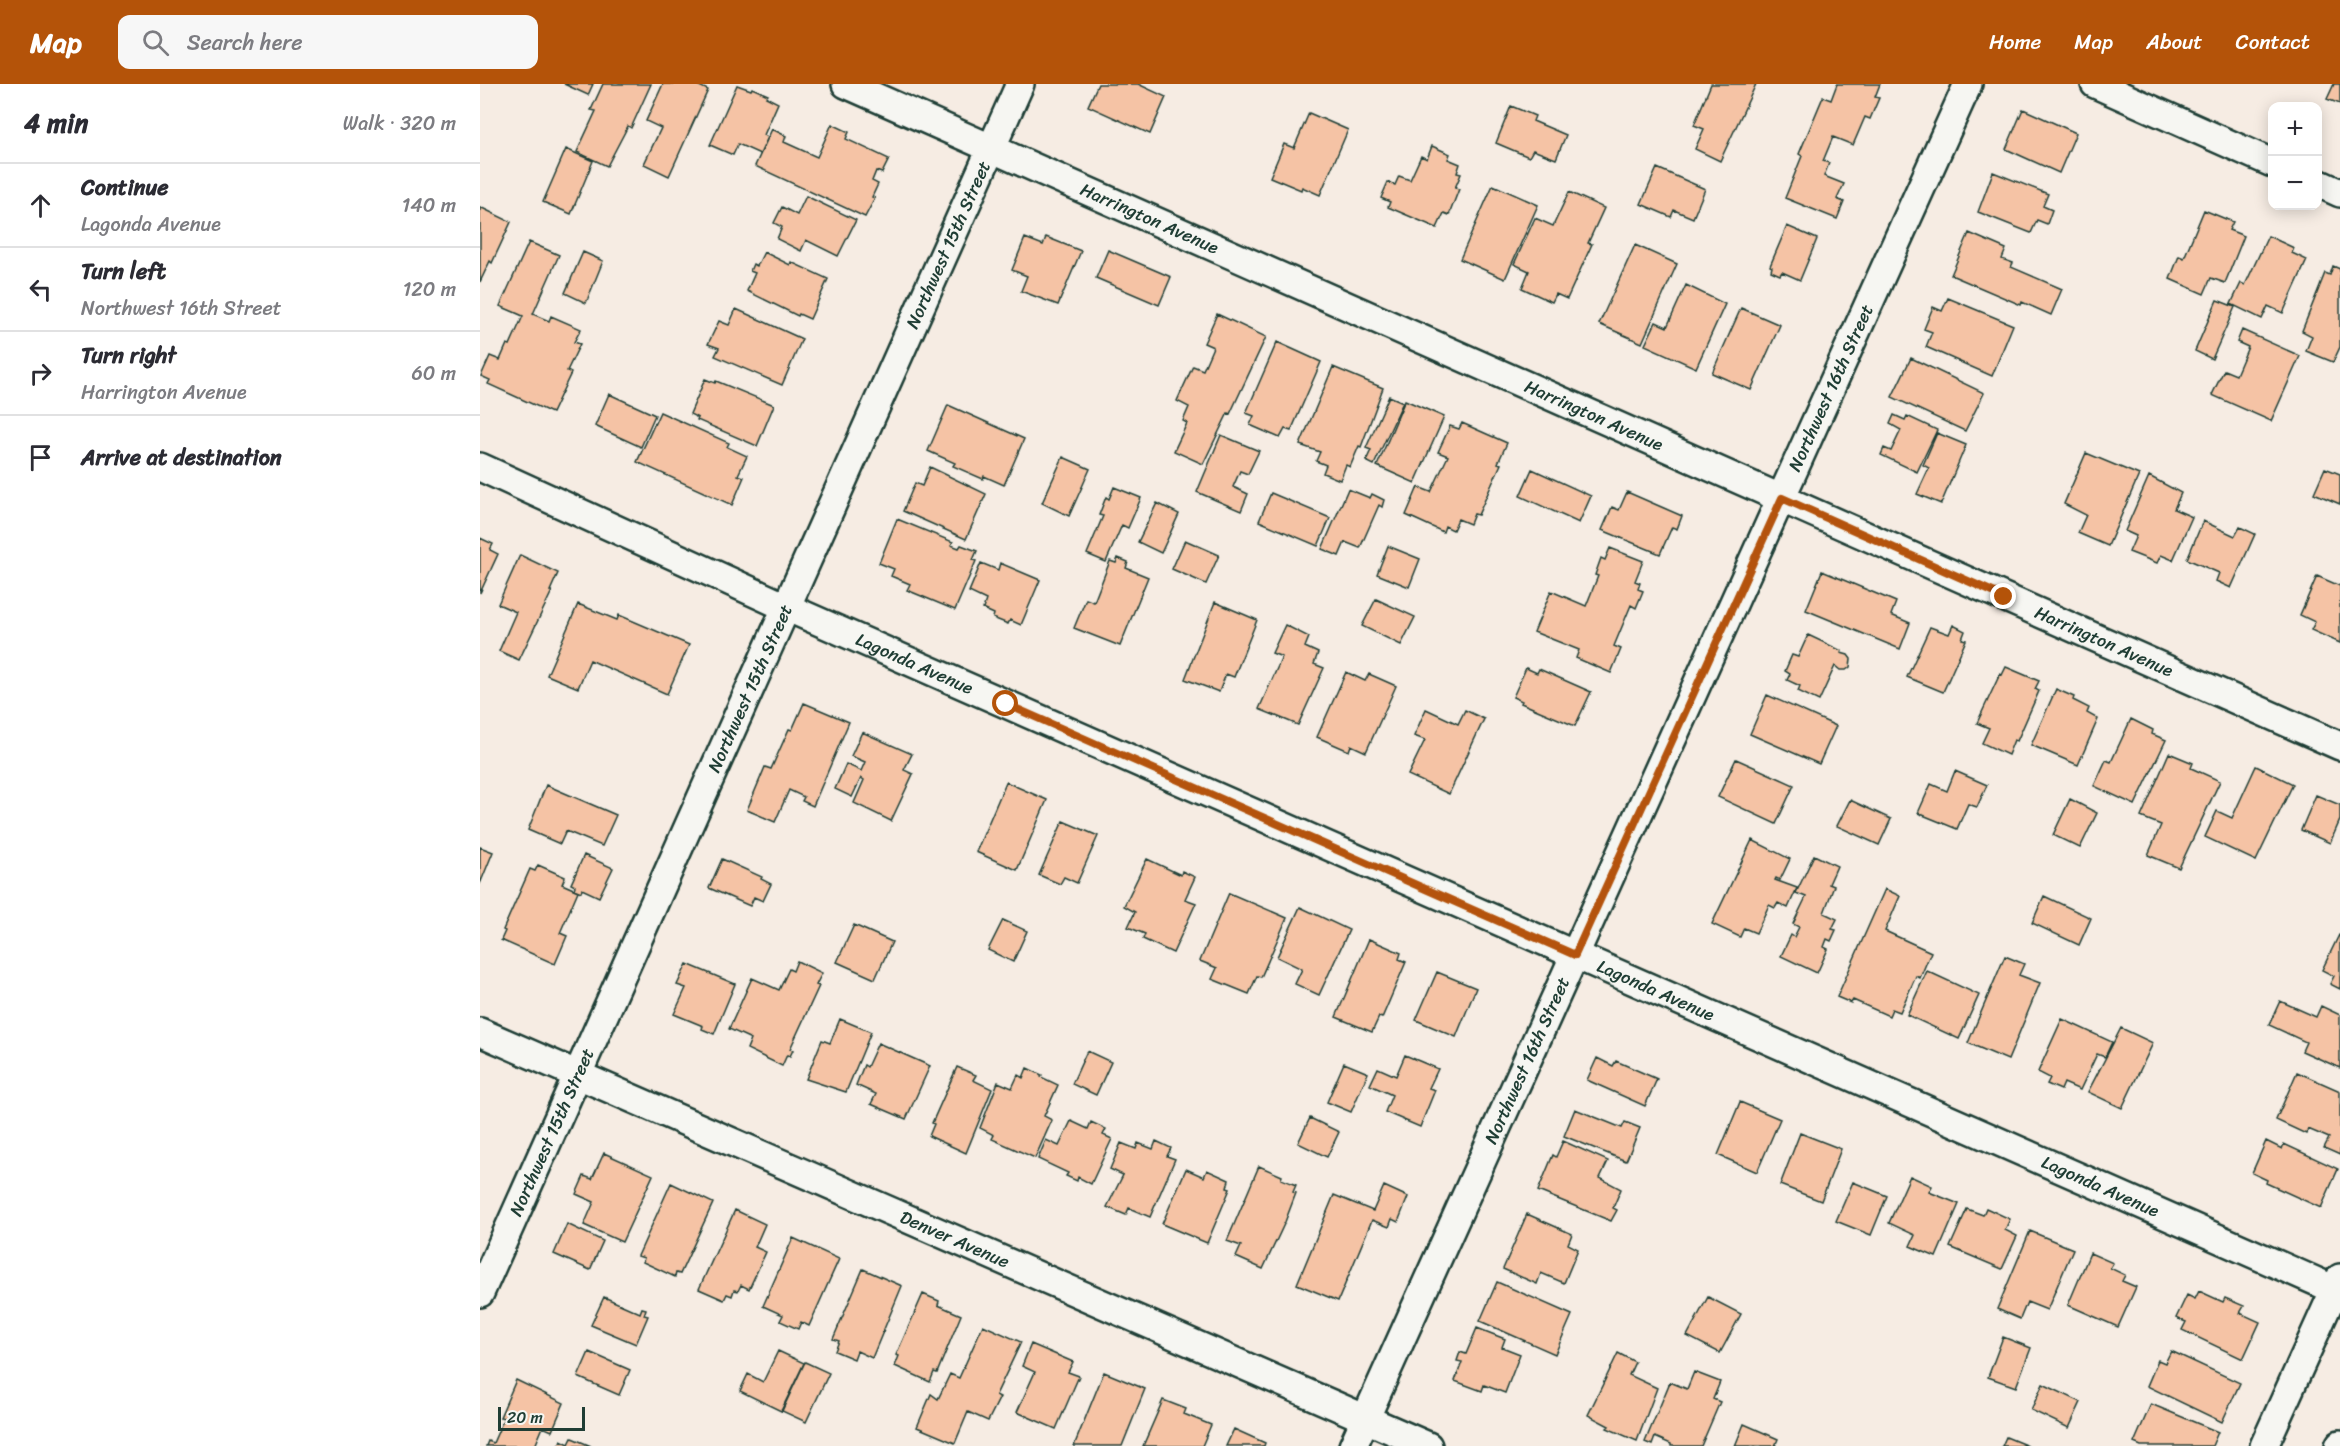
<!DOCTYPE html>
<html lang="en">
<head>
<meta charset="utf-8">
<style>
  :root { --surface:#fff; --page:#f7f7f7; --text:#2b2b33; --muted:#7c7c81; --line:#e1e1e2; --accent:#b45309 }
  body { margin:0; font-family:Sriracha,sans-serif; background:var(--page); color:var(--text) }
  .controls { position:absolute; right:18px; top:18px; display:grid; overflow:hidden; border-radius:12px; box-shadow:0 3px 15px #0003 }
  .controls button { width:54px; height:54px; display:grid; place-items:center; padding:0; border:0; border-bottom:2px solid var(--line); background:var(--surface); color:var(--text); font:30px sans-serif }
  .scale { position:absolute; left:18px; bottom:15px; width:87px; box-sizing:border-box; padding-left:6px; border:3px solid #1f3d34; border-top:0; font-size:16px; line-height:21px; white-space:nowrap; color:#1f3d34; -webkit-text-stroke:4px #f6f6f2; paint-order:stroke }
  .stop { position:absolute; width:18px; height:18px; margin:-14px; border:4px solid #b45309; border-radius:50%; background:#fff }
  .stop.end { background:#b45309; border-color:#fff; box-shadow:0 2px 6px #0008 }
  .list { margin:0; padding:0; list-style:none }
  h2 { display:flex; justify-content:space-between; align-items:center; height:78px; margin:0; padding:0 24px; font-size:26px }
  h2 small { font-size:20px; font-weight:400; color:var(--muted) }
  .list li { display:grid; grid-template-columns:39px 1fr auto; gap:18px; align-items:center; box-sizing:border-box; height:84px; padding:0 24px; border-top:2px solid var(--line) }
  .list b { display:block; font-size:22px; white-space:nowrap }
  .list p { margin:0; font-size:20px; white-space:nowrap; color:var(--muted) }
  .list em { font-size:20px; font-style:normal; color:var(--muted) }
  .icon { flex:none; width:33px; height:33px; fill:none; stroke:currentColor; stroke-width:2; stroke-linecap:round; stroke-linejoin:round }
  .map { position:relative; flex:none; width:1860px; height:1362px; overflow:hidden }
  header { display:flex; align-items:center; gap:36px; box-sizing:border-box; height:84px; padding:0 30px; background:var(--accent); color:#fff }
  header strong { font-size:28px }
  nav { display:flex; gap:33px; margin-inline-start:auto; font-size:21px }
  .search { width:420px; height:54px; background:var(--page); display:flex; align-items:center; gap:15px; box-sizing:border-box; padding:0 21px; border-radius:12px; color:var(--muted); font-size:22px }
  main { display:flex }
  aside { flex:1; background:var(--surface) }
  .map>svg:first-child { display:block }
  .building { fill:#f5c3a5; stroke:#1f3d34; stroke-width:1.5 }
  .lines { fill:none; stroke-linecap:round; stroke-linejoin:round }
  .minor-casing { stroke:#1f3d34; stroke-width:32 }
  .minor { stroke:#f6f6f2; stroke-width:27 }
  .route { stroke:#b45309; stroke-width:8 }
  .labels { text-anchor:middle; stroke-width:5; stroke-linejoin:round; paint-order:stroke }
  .street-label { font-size:18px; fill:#1f3d34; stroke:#f6f6f2 }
</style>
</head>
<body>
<header>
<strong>Map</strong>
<div class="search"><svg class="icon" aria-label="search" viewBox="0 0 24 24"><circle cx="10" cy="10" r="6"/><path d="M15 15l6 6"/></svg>Search here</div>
<nav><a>Home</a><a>Map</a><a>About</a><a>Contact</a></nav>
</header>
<main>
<aside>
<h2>4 min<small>Walk · 320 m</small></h2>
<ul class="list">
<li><svg class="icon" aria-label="ahead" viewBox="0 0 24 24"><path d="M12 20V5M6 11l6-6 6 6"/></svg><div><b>Continue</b><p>Lagonda Avenue</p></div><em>140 m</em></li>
<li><svg class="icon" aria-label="left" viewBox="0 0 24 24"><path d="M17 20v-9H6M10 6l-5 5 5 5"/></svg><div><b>Turn left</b><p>Northwest 16th Street</p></div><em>120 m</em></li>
<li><svg class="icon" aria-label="right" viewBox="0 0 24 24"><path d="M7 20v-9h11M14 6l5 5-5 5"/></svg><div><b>Turn right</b><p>Harrington Avenue</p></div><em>60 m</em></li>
<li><svg class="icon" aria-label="arrive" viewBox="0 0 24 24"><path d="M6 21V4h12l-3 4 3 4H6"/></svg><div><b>Arrive at destination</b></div></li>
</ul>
</aside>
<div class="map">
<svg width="1860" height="1362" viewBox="0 0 1860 1362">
  <rect width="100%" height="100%" fill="#f6ece3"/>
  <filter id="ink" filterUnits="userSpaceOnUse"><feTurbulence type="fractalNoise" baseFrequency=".0167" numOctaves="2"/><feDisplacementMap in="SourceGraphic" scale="12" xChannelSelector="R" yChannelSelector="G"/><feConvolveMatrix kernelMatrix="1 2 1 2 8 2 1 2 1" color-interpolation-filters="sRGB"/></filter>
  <g filter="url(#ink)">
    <path class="building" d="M84 0H113L108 11Z
      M123 0H171L151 44 148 42 127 82 97 68 116 27 111 26Z
      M183 0H215L228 6 189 92 164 80 181 44 166 37Z
      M618 0H658L686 13 670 50 608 22Z
      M1231 0H1276L1240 77 1215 65 1224 45 1214 41Z
      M1357 0H1400L1395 13 1399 14 1390 35 1385 33 1373 61 1353 53 1343 77 1349 79 1344 92 1364 100 1357 115 1364 118 1357 135 1305 114 1322 72 1319 70 1343 13 1351 16Z
      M1854 0H1860V20L1847 15Z
      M257 1 271 6 272 4 288 11 286 13 298 19 284 51 288 53 280 70 258 60 253 71 230 61Z
      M1031 22 1055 32 1053 37 1086 51 1076 75 1053 66 1049 73 1016 59Z
      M1543 25 1596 49 1579 89 1526 65Z
      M829 29 868 46 840 111 822 103 821 106 790 93 804 60 814 64Z
      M352 40 369 48 366 55 409 75 402 89 396 87 392 97 398 100 392 113 395 114 385 133 275 82 292 45 306 52 304 58 337 73Z
      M952 62 970 70 968 75 980 80 977 89 981 90 975 104 979 105 969 131 964 129 957 144 908 123 910 118 901 114 908 98 915 101 919 92 930 96 941 72 947 75Z
      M86 65 113 77 91 130 63 118Z
      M1177 84 1225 105 1213 134 1194 126 1191 133 1161 120Z
      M1513 88 1568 110 1563 122 1572 126 1567 140 1557 136 1551 149 1498 128Z
      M1013 101 1058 121 1025 195 980 175Z
      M1089 108 1124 124 1108 159 1112 160 1087 215 1076 210 1072 218 1042 204 1049 187 1034 180 1055 134 1073 142Z
      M326 112 376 136 358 172 326 156 321 167 297 155 302 143 294 139 302 123 317 131Z
      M0 123 31 138 12 179 10 177 0 198Z
      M1724 126 1753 138 1749 146 1764 152 1745 199 1731 194 1724 210 1690 195 1699 172 1704 174Z
      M1307 142 1337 155 1320 196 1302 188 1300 191 1291 187 1292 183 1290 182Z
      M1489 149 1526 165 1522 175 1533 179 1531 183 1582 205 1571 231 1542 218 1541 221 1471 191Z
      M1788 152 1814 164 1812 169 1827 176 1803 229 1788 222 1782 235 1751 220 1761 199 1765 201Z
      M566 153 601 167 578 221 541 207 547 192 532 186 545 154 563 161Z
      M49 158 79 171 53 230 69 237 71 232 101 245 94 258 100 260 87 287 91 289 72 329 8 300 10 296 1 292 10 272 20 276 27 260 30 261 43 232 20 222Z
      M1155 161 1197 180 1162 259 1119 240Z
      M628 166 691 193 679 221 616 194Z
      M103 168 123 177 106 219 85 209Z
      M284 168 310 181 311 178 348 195 330 235 319 230 318 232 267 207 275 189 270 187 273 180 277 182Z
      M1853 182 1860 185V263L1853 278 1826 267 1832 252 1822 247 1845 189 1850 191Z
      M1206 201 1245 220 1216 284 1165 261 1176 238 1187 243Z
      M1468 214 1533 241 1512 292 1446 263 1452 248 1444 245 1453 223 1462 227Z
      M1737 216 1755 223 1732 275 1715 267Z
      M1261 224 1300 241 1271 306 1232 289Z
      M256 225 322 255 302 301 235 272 239 264 228 260 239 237 249 241Z
      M737 230 786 253 750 330 748 329 723 380 694 367 707 339 703 337 709 323 697 317 713 282 723 286 733 263 724 259Z
      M1762 246 1820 272 1791 337 1732 311 1744 286 1756 291 1768 263 1757 258Z
      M797 258 841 278 811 347 805 345 800 354 770 341 774 332 766 329Z
      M1431 274 1504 309 1485 347 1412 313Z
      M853 283 903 304 881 363 879 362 870 383 866 381 860 396 843 389 846 381 836 377 840 368 820 361Z
      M225 295 235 299 236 297 294 321 277 362 217 336 218 334 210 330Z
      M129 310 175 331 161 363 115 342Z
      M909 312 923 318 894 381 886 377 891 366 886 364Z
      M925 316 964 333 935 399 897 382Z
      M468 321 544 355 524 401 504 392 503 395 473 382 475 379 448 367Z
      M180 328 249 359 247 363 267 372 258 391 264 393 252 421 157 378Z
      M1414 331 1425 336 1427 332 1457 346 1437 388 1401 371 1404 364 1411 367 1421 346 1410 340Z
      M982 339 1027 359 1018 379 1021 380 998 431 994 430 990 440 978 435 973 446 965 442 963 448 926 431 938 403 951 408 968 372 958 368 970 342 979 345Z
      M1457 349 1486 361 1461 420 1437 410 1449 384 1443 381Z
      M741 351 779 367 768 390 760 387 753 403 768 410 761 427 717 408Z
      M1606 369 1659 391 1628 462 1598 449 1606 431 1584 420Z
      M583 373 610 385 589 432 562 419Z
      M450 383 506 410 486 455 423 427 435 399 442 402Z
      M1845 384 1860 390V420L1834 409Z
      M1052 385 1111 412 1099 439 1040 412Z
      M1669 392 1701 409 1694 425 1712 433 1693 476 1681 471 1677 479 1649 468 1656 452 1645 447Z
      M634 403 661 414 648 444 642 441 626 478 607 470 623 432 619 431 626 413 629 415Z
      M868 405 890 414 892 410 904 416 902 423 899 421 880 464 865 458 859 472 842 465Z
      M1147 408 1202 432 1197 445 1192 443 1180 470 1122 446 1132 423 1139 426Z
      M791 409 850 434 838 462 779 437Z
      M677 419 699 430 681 469 658 458Z
      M417 435 473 458 471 461 479 464 481 461 497 467 493 476 496 477 475 526 427 506 430 500 411 492 414 485 399 479Z
      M1723 437 1755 452 1760 443 1775 450 1751 504 1736 497 1739 489 1707 475Z
      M0 454 13 460 10 466 18 470 0 509Z
      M705 456 739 471 726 500 692 485Z
      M908 462 940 475 929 503 897 490Z
      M1130 464 1163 477 1155 497 1160 499 1158 505 1163 507 1156 524 1151 521 1134 562 1141 565 1131 589 1096 574 1099 566 1054 548 1071 507 1106 522 1118 492 1115 491 1121 474 1125 476Z
      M40 471 78 489 70 507H72L39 576 19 567 36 528 18 520Z
      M638 474 648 478 646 484 668 493 640 562 594 544 606 515 614 518 630 477 636 479Z
      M501 479 518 486 520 479 560 496 541 541 530 536 528 540 513 534 514 530 503 525 506 516 489 508Z
      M1342 487 1416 518 1411 531 1430 539 1420 565 1326 526Z
      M1837 492 1860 502V559L1831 546 1835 538 1820 531Z
      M896 515 935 533 921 561 882 542Z
      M735 518 777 536 754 593 746 590 739 608 705 595Z
      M98 520 137 536 139 531 209 561 187 610 110 576 98 604 67 591Z
      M805 541 829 553 825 563 838 569 834 580 844 584 818 641 779 625 802 573 792 569Z
      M1473 541 1485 547 1482 555 1486 556 1463 608 1427 593 1450 543 1469 550Z
      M1328 551 1362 567 1361 569 1368 571 1371 575 1370 583 1366 586H1360L1355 582 1339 617 1318 607 1320 602 1307 596 1310 590 1305 587 1312 571 1318 573Z
      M1526 583 1559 597 1555 605 1559 607 1537 657 1534 656 1528 671 1502 659 1509 644 1497 639 1520 590 1522 591Z
      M1046 584 1057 589 1059 585 1111 608 1095 642 1041 619 1042 617 1033 613Z
      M866 588 885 597 889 590 916 602 886 668 871 661 869 667 837 653Z
      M1576 605 1594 613 1593 616 1609 624 1607 629 1618 635 1598 681 1551 661Z
      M1287 611 1356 642 1339 680 1270 650Z
      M324 619 369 638 333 722 322 717 324 713 309 706 295 738 267 726 285 683 291 685 309 645 312 646Z
      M946 625 978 640 985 626 1004 635 969 710 928 691 945 656 934 652Z
      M1651 635 1673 646 1672 650 1686 656 1655 721 1614 702 1626 676 1631 678Z
      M382 648 432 670 424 686 433 690 411 737 374 719 384 696 381 694 372 713 355 705 366 680 381 687 385 678 371 672Z
      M1689 669 1713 679 1711 684 1740 697 1699 784 1668 771 1681 741 1661 733Z
      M1256 675 1314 701 1296 740 1238 713Z
      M1776 682 1813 700 1776 777 1725 753 1737 727 1752 734Z
      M1475 687 1507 701 1497 723 1488 720 1477 745 1438 729 1451 700 1467 707Z
      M526 698 567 716 537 786 496 768Z
      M66 701 136 731 122 762 86 747 80 760 48 746Z
      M1836 711 1860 721V736L1850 759 1821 746Z
      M1590 715 1617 729 1600 764 1573 751Z
      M1370 716 1411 735 1399 761 1357 742Z
      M583 737 618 752 597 799 584 793 580 800 559 791Z
      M1272 756 1310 775 1300 796 1296 794 1295 796 1317 804 1308 824 1298 819 1295 824 1289 821 1276 849 1264 844 1260 853 1232 840Z
      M0 763 13 768 0 800Z
      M104 771 133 784 119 813 102 805 101 808 94 805 95 802 91 800Z
      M1334 771 1357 782 1349 800 1354 802 1344 829 1357 835 1352 845 1356 846 1351 857 1347 855 1344 863 1348 865 1337 889 1301 872 1311 851 1314 853 1319 843 1313 840 1326 813 1316 809Z
      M242 775 282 793 281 795 291 800 283 817 274 813 270 822 229 804Z
      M667 775 701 791 702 787 715 793 705 815 716 819 693 869 663 855 665 850 648 843 655 828 644 822Z
      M58 781 85 793 82 800 98 807 80 849 87 852 75 880 21 856 25 847 23 846 50 785 55 787Z
      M1405 805 1420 812 1405 847 1451 868 1440 894 1436 892 1420 928 1412 925 1409 932 1373 916 1371 919 1357 913Z
      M749 809 807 834 781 893 777 892 769 910 732 895 737 884 720 877Z
      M1564 812 1611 834 1599 861 1552 839Z
      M820 823 869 846 839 911 815 900 822 885 797 873Z
      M523 836 547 847 533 878 508 866Z
      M374 841 412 858 395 895 357 878Z
      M1859 851H1860V905L1850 900 1854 892 1842 886Z
      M889 855 921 869 919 875 926 878 902 934 899 933 892 948 856 933Z
      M1525 872 1544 880 1539 891 1560 899 1528 976 1488 959Z
      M317 877 342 889 336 901 339 902 310 965 313 966 310 972 307 971 302 982 267 965 271 955 249 945 272 894 299 906 309 885 313 887Z
      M207 880 255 900 234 950 222 945 223 942 194 930 206 904 197 901Z
      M1447 887 1499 911 1479 955 1427 931Z
      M957 888 996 904 976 953 936 936Z
      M1800 917 1836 933 1841 922 1860 931V984L1822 967 1826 958 1789 941Z
      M360 935 391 948 366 1008 326 995 342 956 350 959Z
      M1582 935 1632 958 1625 973 1617 970 1600 1006 1584 999 1581 1006 1567 1000 1570 994 1558 988Z
      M1641 944 1673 959 1642 1024 1608 1008Z
      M398 959 450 982 426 1035 391 1020 396 1010 376 1001 384 981 387 983Z
      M607 967 631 978 616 1011 592 1000Z
      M925 971 958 985 949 1004 955 1006 940 1043 905 1028 912 1011 890 1001 898 984 916 992Z
      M1117 974 1133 982 1136 977 1177 995 1165 1022 1107 996Z
      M864 979 888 989 871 1028 847 1018Z
      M477 983 496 991 493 996 512 1005 486 1069 449 1052 454 1040 452 1039Z
      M547 984 562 991 561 993 578 1001 564 1032 572 1036 555 1074 512 1055 514 1051 500 1044 518 998 532 1004 538 991 543 994Z
      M1817 988 1860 1007V1071L1844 1064 1849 1054 1828 1045 1826 1050 1796 1036Z
      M1260 1018 1300 1035 1277 1088 1238 1071Z
      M1095 1025 1142 1044 1145 1038 1160 1044 1146 1077 1084 1052Z
      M830 1034 859 1048 847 1073 818 1059Z
      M591 1037 608 1045 611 1038 626 1045 623 1051 632 1055 611 1100 598 1093 597 1097 586 1092 588 1089 558 1075 566 1056 579 1062Z
      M1320 1049 1361 1065 1341 1117 1300 1101Z
      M676 1057 691 1064 687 1072 695 1075 670 1133 649 1124 646 1131 627 1123 643 1091 630 1085 641 1059 656 1065 658 1059 673 1065Z
      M1083 1057 1128 1077 1120 1094 1141 1105 1133 1124 1137 1126 1131 1137 1058 1107 1073 1071 1076 1073Z
      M1786 1057 1802 1065 1804 1060 1858 1085 1841 1124 1786 1099 1787 1096 1772 1089Z
      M124 1069 173 1091 142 1158 104 1141 114 1118 96 1110 104 1092 112 1095Z
      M779 1082 802 1092 801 1095 816 1101 813 1108 816 1109 805 1138 783 1185 756 1173 761 1162 747 1157Z
      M706 1085 724 1093 727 1086 749 1096 747 1104 750 1105 727 1159 682 1140Z
      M1430 1092 1452 1102 1449 1108 1479 1120 1456 1173 1430 1162 1435 1151 1409 1139Z
      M1373 1098 1407 1112 1391 1151 1356 1137Z
      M191 1099 233 1119 200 1190 196 1189 195 1193 163 1178 164 1174 158 1172Z
      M904 1102 928 1113 918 1138 912 1135 909 1143 892 1136 858 1217 817 1200 854 1111 893 1127Z
      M1506 1124 1530 1135 1525 1146 1537 1152 1522 1185 1470 1163 1487 1125 1503 1131Z
      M255 1126 285 1140 275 1163 286 1168 269 1205 261 1201 258 1207 254 1206 252 1212 247 1210 244 1216 219 1205Z
      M1047 1130 1092 1150 1088 1160 1098 1165 1084 1199 1061 1189 1057 1200 1023 1185Z
      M87 1140 123 1157 110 1186 74 1170Z
      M1550 1147 1593 1165 1567 1226 1547 1218 1540 1235 1517 1225Z
      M313 1154 359 1175 329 1242 321 1238 318 1245 300 1237 303 1231 283 1222Z
      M1610 1169 1633 1179 1630 1184 1645 1191 1642 1197 1656 1203 1638 1243 1588 1221Z
      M383 1185 422 1202 392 1274 377 1267 374 1275 355 1267 359 1257 353 1255Z
      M1017 1198 1092 1231 1075 1270 1000 1237Z
      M1719 1207 1743 1218 1745 1214 1764 1222 1760 1229 1780 1238 1763 1275 1702 1246 1706 1238 1696 1234 1707 1211 1715 1215Z
      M443 1210 459 1217 458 1221 481 1231 457 1289 454 1288 450 1298 415 1282 419 1272 416 1271Z
      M124 1213 160 1229 162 1224 166 1225 164 1231 168 1232 156 1260 111 1241Z
      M1228 1213 1261 1230 1240 1269 1207 1252Z
      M503 1241 541 1258 516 1311 520 1313 508 1337 488 1328 475 1359 437 1343 451 1310 458 1315 470 1290 479 1294Z
      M997 1244 1025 1255 1022 1263 1040 1270 1025 1309 1004 1301 1002 1307 975 1297 982 1278 977 1277 980 1268 986 1270Z
      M1523 1253 1551 1264 1536 1303 1508 1293Z
      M551 1260 593 1278 588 1288 599 1292 576 1345 537 1328 555 1288 542 1282Z
      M298 1267 324 1279 301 1327 260 1307 268 1290 283 1298Z
      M1691 1267 1760 1299 1742 1338 1667 1302 1678 1276 1685 1279Z
      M109 1268 150 1286 139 1311 98 1293Z
      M1138 1269 1155 1278 1149 1291 1177 1304 1157 1357 1127 1344 1129 1342 1108 1331Z
      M325 1278 349 1289 326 1338 302 1327Z
      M624 1288 665 1305 642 1362H594Z
      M1214 1288 1240 1298 1233 1315 1240 1318 1221 1362H1191V1360L1175 1353 1172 1361 1165 1358 1190 1298 1207 1305Z
      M36 1296 84 1319 72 1347 63 1343 55 1362H6L8 1357 13 1359 24 1334 20 1333Z
      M1563 1300 1601 1318 1589 1344 1551 1326Z
      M683 1316 706 1325 704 1330 731 1341 722 1362H663Z
      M1671 1320 1738 1348 1732 1362H1661L1654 1359Z
      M1264 1340 1298 1355 1295 1362H1255Z
      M754 1345 785 1359 784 1362H746Z
      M1526 1353 1548 1362H1522Z
      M92 1354 111 1362H78L81 1356 89 1360Z"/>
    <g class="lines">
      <g class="minor-casing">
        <g id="minor">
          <path id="s1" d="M366 0 1860 662"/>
          <path d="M1615 0 1792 79"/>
          <path d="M1838 99 1860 109"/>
          <path id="s2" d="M0 383 306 523 1860 1208"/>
          <path id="s3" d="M0 948 948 1362"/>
          <path id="s4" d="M0 1209 540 0"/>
          <path id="s5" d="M873 1362 1488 0"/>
          <path d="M1784 1362 1860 1194"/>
          <path d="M1859 1362 1860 1360"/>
        </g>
      </g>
      <use href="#minor" class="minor"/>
    </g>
  </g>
  <g class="lines" filter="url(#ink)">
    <path class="route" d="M526 620 1095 871 1302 414 1524 513"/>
  </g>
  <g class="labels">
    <g class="street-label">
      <text dy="6" stroke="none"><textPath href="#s1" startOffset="332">Harrington Avenue</textPath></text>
      <text dy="6" stroke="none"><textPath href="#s4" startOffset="1148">Northwest 15th Street</textPath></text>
      <text dy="6" stroke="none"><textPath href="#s5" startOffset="1161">Northwest 16th Street</textPath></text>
      <text dy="6" stroke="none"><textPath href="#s1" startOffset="818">Harrington Avenue</textPath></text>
      <text dy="6" stroke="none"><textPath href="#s1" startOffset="1376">Harrington Avenue</textPath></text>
      <text dy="6" stroke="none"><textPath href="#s2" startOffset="477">Lagonda Avenue</textPath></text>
      <text dy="6" stroke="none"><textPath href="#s4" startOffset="662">Northwest 15th Street</textPath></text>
      <text dy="6" stroke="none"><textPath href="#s2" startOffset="1287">Lagonda Avenue</textPath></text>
      <text dy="6" stroke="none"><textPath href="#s5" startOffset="423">Northwest 16th Street</textPath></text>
      <text dy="6" stroke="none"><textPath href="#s4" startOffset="176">Northwest 15th Street</textPath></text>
      <text dy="6" stroke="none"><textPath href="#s2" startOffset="1773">Lagonda Avenue</textPath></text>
      <text dy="6" stroke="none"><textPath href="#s3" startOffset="518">Denver Avenue</textPath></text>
    </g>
  </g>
</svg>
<div class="controls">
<button>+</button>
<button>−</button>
</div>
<div class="scale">20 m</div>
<div class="stop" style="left:526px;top:620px"></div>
<div class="stop end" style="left:1524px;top:513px"></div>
</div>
</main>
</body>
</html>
